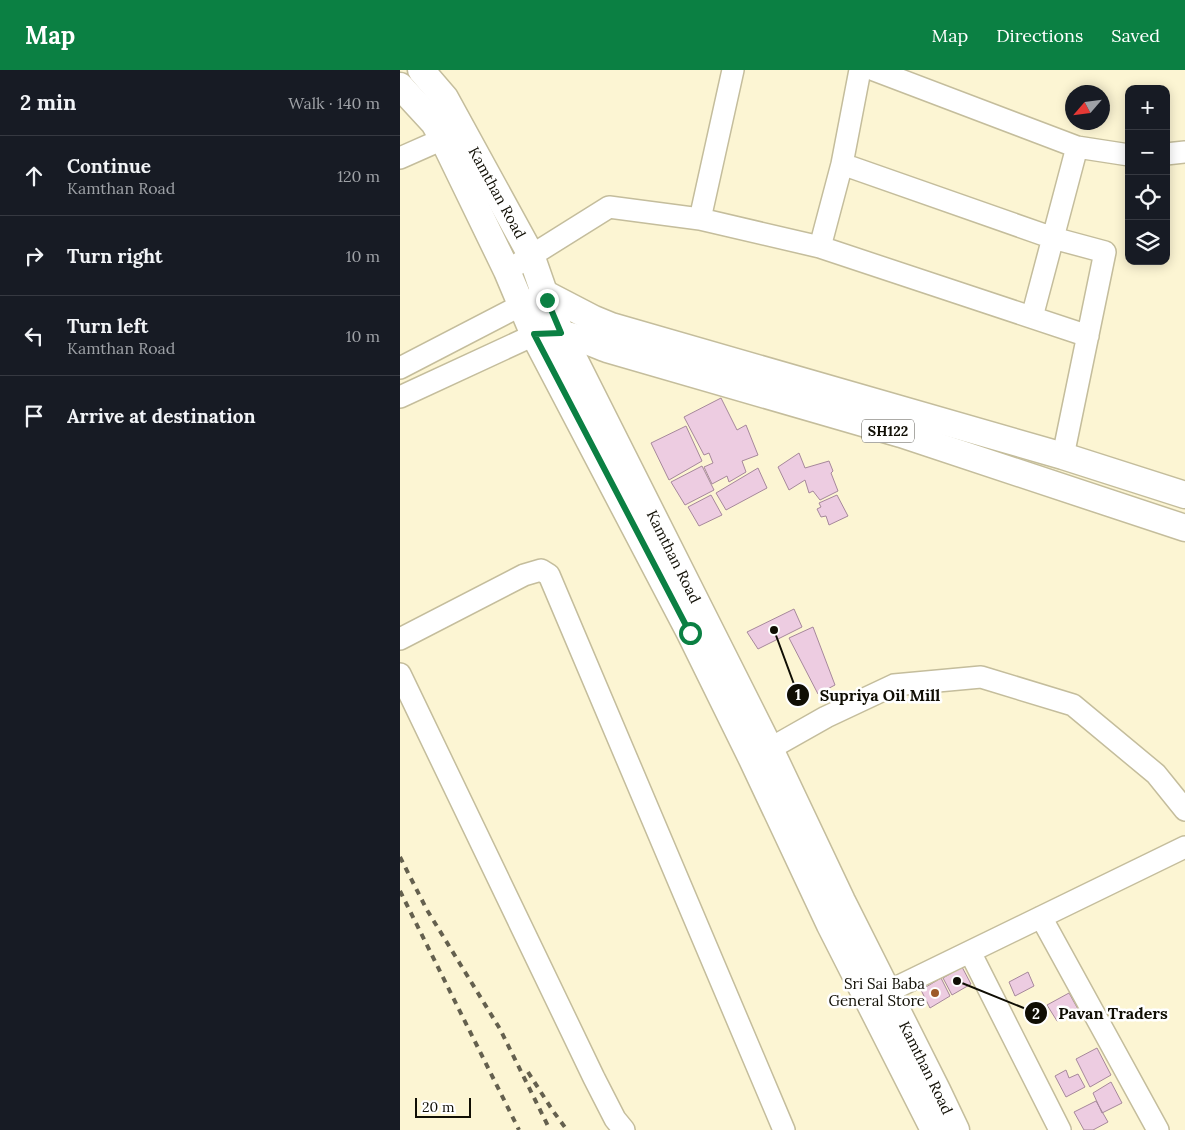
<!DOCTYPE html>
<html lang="en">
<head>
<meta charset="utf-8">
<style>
  :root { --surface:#171b24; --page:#20242c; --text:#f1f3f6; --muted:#9ea1a6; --line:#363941; --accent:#0b8043 }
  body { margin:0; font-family:Lora,serif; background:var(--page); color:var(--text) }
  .controls { position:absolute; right:15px; top:15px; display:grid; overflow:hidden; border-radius:10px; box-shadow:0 2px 12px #0003 }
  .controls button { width:45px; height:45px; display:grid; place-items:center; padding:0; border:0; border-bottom:1px solid var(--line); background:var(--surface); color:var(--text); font:25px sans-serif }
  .compass { position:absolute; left:665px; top:15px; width:45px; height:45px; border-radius:50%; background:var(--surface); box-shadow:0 2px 12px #0003; rotate:242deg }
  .scale { position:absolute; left:15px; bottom:12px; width:56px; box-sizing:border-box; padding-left:5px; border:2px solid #100e04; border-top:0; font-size:14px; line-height:18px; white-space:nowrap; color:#100e04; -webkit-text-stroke:4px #fff; paint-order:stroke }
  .stop { position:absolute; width:15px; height:15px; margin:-11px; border:4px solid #0b8043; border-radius:50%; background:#fff }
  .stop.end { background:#0b8043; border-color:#fff; box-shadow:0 1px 5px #0008 }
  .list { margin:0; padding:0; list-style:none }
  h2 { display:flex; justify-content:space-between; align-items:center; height:65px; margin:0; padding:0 20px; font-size:21px }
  h2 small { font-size:16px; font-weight:400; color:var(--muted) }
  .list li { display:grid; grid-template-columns:32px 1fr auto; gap:15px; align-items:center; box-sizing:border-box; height:80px; padding:0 20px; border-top:1px solid var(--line) }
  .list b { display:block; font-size:19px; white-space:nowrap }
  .list p { margin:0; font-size:16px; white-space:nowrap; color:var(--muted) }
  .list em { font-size:16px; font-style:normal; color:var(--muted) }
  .icon { flex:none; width:28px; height:28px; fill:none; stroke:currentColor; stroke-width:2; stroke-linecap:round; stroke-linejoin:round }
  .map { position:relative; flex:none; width:785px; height:1060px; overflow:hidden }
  header { display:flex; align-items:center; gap:30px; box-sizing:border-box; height:70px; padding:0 25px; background:var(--accent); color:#fff }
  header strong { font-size:24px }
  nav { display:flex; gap:28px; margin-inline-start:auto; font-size:18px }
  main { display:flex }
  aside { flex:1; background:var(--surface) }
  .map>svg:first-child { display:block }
  .building { fill:#edcce1; stroke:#a6889b }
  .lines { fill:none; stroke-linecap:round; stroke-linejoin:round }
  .minor-casing { stroke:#c4bd9c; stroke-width:24 }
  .major-casing { stroke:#c4bd9c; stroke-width:29 }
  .minor { stroke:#fff; stroke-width:21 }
  .major { stroke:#fff; stroke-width:26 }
  .rail { stroke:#64604e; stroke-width:4; stroke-dasharray:6 6; stroke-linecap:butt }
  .route { stroke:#0b8043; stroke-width:6 }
  .poi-dot { fill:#9d5b29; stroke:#fff; stroke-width:2 }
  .labels { text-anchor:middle; stroke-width:5; stroke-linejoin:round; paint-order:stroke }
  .shield { fill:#fff; stroke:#58564f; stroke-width:1 }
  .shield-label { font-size:14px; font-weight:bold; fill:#100e04 }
  .street-label { font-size:15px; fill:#100e04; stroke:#fff }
  .poi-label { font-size:15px; fill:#100e04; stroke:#fff; text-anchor:end }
  .leader { fill:none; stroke:#100e04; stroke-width:2 }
  .callout-dot { fill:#100e04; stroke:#fff; stroke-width:2 }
  .mark-label { font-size:15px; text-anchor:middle; font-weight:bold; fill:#fff }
  .callout-label { font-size:16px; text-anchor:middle; font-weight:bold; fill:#100e04; stroke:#fff; stroke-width:5; stroke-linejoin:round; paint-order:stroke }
</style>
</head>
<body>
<header>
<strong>Map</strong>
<nav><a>Map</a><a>Directions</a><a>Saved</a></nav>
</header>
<main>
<aside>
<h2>2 min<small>Walk · 140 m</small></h2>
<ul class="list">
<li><svg class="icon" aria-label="ahead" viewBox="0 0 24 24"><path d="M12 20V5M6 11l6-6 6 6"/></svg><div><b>Continue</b><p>Kamthan Road</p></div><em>120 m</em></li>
<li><svg class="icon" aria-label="right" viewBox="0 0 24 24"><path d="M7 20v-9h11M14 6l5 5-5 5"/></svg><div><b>Turn right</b></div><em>10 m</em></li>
<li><svg class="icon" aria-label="left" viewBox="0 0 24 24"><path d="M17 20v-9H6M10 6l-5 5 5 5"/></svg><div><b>Turn left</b><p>Kamthan Road</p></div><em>10 m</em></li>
<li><svg class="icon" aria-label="arrive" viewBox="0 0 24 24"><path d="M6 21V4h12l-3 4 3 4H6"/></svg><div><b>Arrive at destination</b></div></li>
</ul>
</aside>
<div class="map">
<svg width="785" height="1060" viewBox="0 0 785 1060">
  <rect width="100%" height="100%" fill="#fcf5d3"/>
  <path class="building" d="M321 328 337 360 346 355 358 385 342 391 346 402 329 412 327 406 312 414 304 397 313 393 309 383 304 385 284 347Z
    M286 356 302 391 269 410 251 373Z
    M399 383 405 398 429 391 433 401 431 403 438 421 420 430 413 421 409 423 405 410 389 420 378 397Z
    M302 396 314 420 285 435 271 412Z
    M358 398 367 418 326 440 316 423Z
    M311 425 322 445 299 456 288 437Z
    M437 425 448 446 429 455 426 446 421 447 417 439 421 437 419 433Z
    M394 539 402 557 358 579 347 562Z
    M413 557 435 615 418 624 389 568Z
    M562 897 571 914 552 925 543 908Z
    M628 902 634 916 615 926 609 912Z
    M541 908 550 926 530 938 521 920Z
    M669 923 679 941 657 951 647 935Z
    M697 978 711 1005 690 1017 676 989Z
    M666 1000 669 1008 678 1004 685 1017 666 1027 655 1006Z
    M711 1012 722 1033 702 1043 693 1023Z
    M696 1031 708 1052 693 1060H684L674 1042Z"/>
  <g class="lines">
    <g class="minor-casing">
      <path id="minor" d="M474 0 677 77
        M766 84 785 82
        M0 88 43 69
        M442 94 653 168 705 182 663 386
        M300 149 333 0
        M420 177 442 94 460 0
        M118 194 209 137 300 149 420 177 688 266
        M632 247 677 77 729 85
        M0 298 135 228
        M0 327 134 265
        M0 569 124 505 141 500 149 505 384 1060
        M0 604 194 1008 215 1049 224 1060
        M357 686 426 647 494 615 581 607 673 635 756 704 785 740
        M641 847 758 1060
        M570 882 660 1060
        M474 931 487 922 785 777"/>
    </g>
    <g class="major-casing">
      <g id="major">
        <path id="s1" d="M21 0 45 28 131 185 147 231 161 263 370 679 442 831 537 1020 556 1060"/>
        <path d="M0 16 34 53 43 69 107 201 134 265 290 563 352 689 430 855 534 1060"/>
        <path d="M144 223 194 249 211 256 663 386 785 425"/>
        <path d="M150 264C171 263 189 272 207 279L501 364 785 458"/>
      </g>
    </g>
    <use href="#minor" class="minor"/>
    <use href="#major" class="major"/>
    <path class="rail" d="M0 787 27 840 100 959 150 1060
      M0 821 119 1060
      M128 1002 153 1041 167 1060"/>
  </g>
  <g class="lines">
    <path class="route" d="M147 230 161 263 134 264 290 563"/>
  </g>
  <circle class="poi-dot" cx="535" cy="923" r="5"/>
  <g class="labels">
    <rect class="shield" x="462" y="349.5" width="52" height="23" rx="4"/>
    <g class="shield-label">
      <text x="488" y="366">SH122</text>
    </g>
    <g class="street-label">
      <text dy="5" stroke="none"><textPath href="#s1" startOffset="145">Kamthan Road</textPath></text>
      <text dy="5" stroke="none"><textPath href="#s1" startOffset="550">Kamthan Road</textPath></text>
      <text dy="5" stroke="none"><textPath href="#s1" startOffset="1120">Kamthan Road</textPath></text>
    </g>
    <g class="poi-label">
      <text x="525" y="919">Sri Sai Baba<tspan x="525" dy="17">General Store</tspan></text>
    </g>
  </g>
  <path class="leader" d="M374 560L398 625M557 911L636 943"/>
  <g class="callout-dot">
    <circle cx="374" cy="560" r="5"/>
    <circle cx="557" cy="911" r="5"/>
    <circle cx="398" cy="625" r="12"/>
    <circle cx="636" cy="943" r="12"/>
  </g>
  <g class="mark-label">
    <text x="398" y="630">1</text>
    <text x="636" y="949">2</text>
  </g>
  <g class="callout-label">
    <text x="480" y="631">Supriya Oil Mill</text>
    <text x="713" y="949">Pavan Traders</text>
  </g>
</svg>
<div class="controls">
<button>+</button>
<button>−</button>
<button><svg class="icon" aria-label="locate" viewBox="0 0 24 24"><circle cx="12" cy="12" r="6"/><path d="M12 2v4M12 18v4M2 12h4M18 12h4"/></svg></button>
<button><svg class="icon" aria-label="layers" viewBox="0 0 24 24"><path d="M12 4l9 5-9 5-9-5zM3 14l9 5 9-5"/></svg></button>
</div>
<svg class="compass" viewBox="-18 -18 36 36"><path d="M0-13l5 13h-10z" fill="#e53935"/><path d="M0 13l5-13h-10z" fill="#9ea1a6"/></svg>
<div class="scale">20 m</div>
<div class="stop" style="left:290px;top:563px"></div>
<div class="stop end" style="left:147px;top:230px"></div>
</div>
</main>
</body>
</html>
